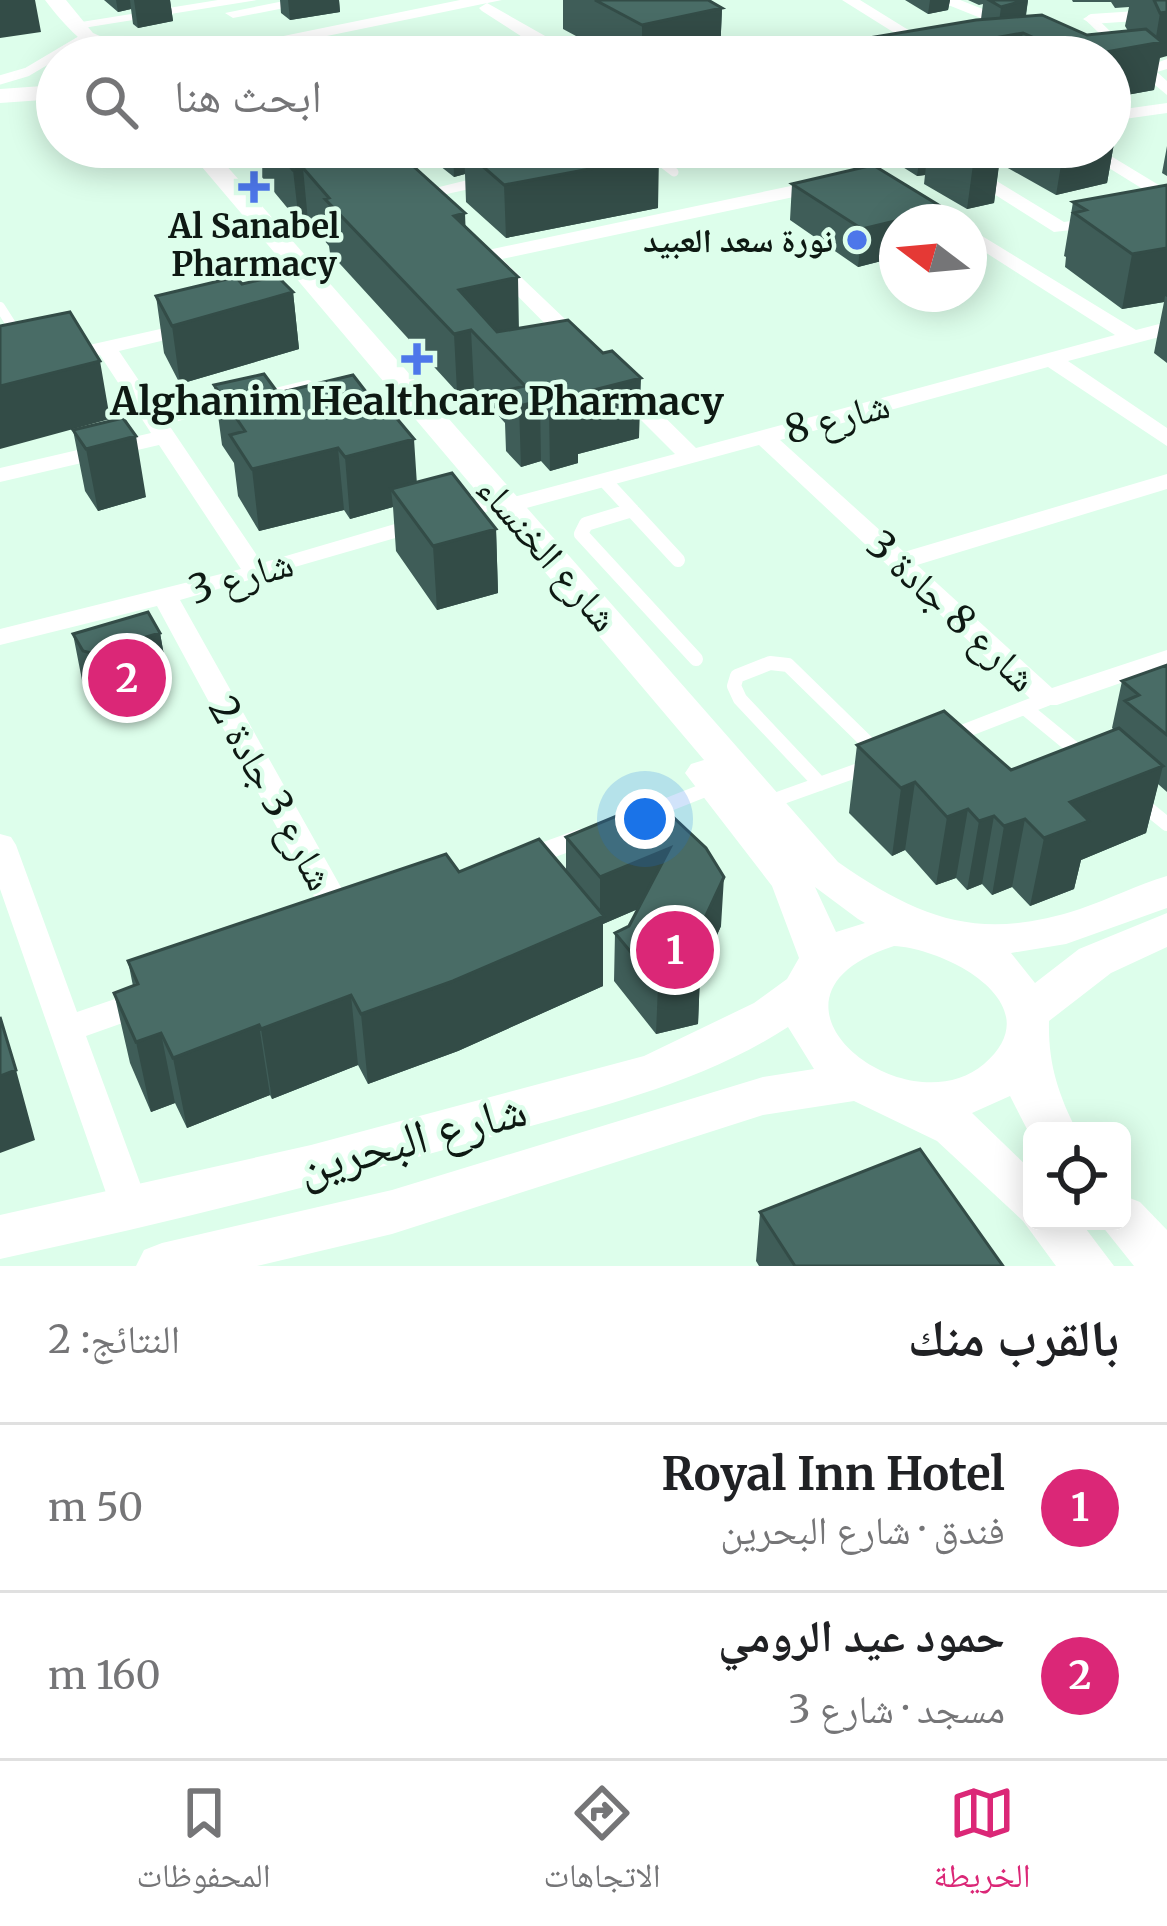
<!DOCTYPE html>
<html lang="ar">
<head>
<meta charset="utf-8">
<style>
  :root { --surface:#fff; --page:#f6f6f6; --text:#202124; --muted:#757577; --line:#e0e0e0; --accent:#db2777 }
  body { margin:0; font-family:Merriweather,"Noto Naskh Arabic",serif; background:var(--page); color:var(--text); direction:rtl }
  .controls { position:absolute; right:36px; bottom:36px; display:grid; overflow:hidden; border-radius:18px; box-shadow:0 6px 30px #0003 }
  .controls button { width:108px; height:108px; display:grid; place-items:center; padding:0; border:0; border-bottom:3px solid var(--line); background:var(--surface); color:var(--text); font:60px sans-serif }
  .compass { position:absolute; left:879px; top:204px; width:108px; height:108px; border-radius:50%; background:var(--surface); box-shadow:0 6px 30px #0003; rotate:286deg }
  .you { position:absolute; left:645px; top:819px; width:42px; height:42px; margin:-30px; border:9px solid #fff; border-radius:50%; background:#1a73e8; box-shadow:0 0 0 18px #1a73e833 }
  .badge { display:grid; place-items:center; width:78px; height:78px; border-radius:50%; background:var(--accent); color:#fff; font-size:39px; font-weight:700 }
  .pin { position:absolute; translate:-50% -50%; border:6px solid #fff; box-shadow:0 3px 12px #0006 }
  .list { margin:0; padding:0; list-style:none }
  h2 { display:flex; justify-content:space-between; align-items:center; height:156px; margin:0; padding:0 48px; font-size:51px }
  h2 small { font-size:39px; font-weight:400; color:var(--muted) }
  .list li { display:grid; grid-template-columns:78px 1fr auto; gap:36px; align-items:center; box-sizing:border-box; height:168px; padding:0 48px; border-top:3px solid var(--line) }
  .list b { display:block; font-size:45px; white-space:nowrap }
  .list p { margin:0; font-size:39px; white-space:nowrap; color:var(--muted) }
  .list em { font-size:39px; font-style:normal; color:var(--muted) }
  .icon { flex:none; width:66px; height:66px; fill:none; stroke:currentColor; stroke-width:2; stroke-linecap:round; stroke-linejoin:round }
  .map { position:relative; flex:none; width:1167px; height:1266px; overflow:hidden; direction:ltr }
  .search { position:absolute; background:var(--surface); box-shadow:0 6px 30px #0003; left:36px; right:36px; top:36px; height:132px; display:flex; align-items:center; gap:30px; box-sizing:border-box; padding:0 42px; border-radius:66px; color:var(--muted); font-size:45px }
  .sheet { height:492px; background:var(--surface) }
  nav { display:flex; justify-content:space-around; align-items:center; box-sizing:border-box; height:168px; border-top:3px solid var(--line); background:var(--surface); font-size:33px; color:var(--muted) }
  nav a { display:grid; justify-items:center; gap:6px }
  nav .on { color:var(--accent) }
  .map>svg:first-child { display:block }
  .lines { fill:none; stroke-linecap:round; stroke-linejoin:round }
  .lane-far3 { stroke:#fff; stroke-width:9 }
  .lane-far2 { stroke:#fff; stroke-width:10 }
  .lane-far1 { stroke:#fff; stroke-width:14 }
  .lane { stroke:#fff; stroke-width:18 }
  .street { fill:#fff; fill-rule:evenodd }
  .secondary { fill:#fff; fill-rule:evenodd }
  .wall { fill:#3f5d58 }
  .shaded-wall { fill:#334c47 }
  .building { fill:#496c66; stroke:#334c47; stroke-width:3 }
  .poi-dot { fill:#4d77ea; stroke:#ddfeeb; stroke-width:4.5 }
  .labels { text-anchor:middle; stroke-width:9; stroke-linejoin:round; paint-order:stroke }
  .far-poi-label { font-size:33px; font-weight:bold; fill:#0e1913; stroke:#ddfeeb }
  .poi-label { font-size:39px; font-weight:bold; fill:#0e1913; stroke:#ddfeeb }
  .street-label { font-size:39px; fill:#0e1913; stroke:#ddfeeb }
  .near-street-label { font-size:48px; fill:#0e1913; stroke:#ddfeeb }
</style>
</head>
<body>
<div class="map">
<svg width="1167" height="1266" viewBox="0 0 1167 1266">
  <rect width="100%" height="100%" fill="#ddfeeb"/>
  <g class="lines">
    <path class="lane-far3" d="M948 0 998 20
      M1091 19 1119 46
      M0 80 27 72 86 37
      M648 152 674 172"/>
    <path class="lane-far2" d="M0 307 21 340
      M263 396 308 385
      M153 422 235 402
      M604 480 608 484"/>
    <path class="lane-far1" d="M605 481 678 560
      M632 510 586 524 581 534 696 659
      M1026 709 1082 755
      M949 737 1047 699
      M820 784 740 699 734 686 737 676 770 663 788 665 876 751
      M769 802 867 767
      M1141 803 1167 824
      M647 813 715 786"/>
    <path class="lane" d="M534 855 581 838"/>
    <path class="street" d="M218 0H257L77 29 69 24Z
      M289 0H325L233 18 225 13Z
      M842 0H860L952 57H933Z
      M487 3 554 41 573 57H554L542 50 459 57 530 42 482 11 479 8Z
      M1167 9V19L1091 24 1083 19 1091 14Z
      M1167 59V69L1157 72 1167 81V95L1137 70Z
      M1167 103V113L1110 121V111Z
      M268 147H306L211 168 202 163Z
      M825 147H846L960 222H937Z
      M920 147H941L1064 222 1167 207V219L1054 232Z
      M1075 147H1096L1167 190V204Z
      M500 172 506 173V181L424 199 415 193Z
      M824 179 833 185 831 189 502 259 586 339 589 344 578 350 570 349 478 256 488 250Z
      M969 228 1136 330 1167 322V335L1068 361 1167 428V446L1048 367 780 440 904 552 1167 474V489L917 565 1052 688 1167 650V667L1057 705H1037L759 445 508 513 496 506 499 501 675 454 606 385V375H622L696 448 1115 335 969 242Z
      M196 321 207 327 203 331 119 351 262 563 480 499 492 506 489 511 180 600 347 898 353 929 349 937 337 941 325 937 315 898 157 606 0 645V629L241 569 159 445 0 482V468L151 433 100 355 0 379V365Z
      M0 834 11 837 16 845 77 1012 150 987 162 991 167 1000 162 1009 86 1036 150 1210 144 1221 131 1226 118 1221 112 1210 0 889Z"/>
    <path class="secondary" d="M45 0H66L93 33 139 53C103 72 65 26 45 0Z
      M460 0H502L225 57H181Z
      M57 85V99L0 103V89Z
      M185 147H210L838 862C920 919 979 942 1080 909 1109 899 1137 885 1167 876V908L1066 944 1011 953 1035 983 1079 949 1167 913V947L1111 973 1049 1021C1048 1063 1058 1094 1077 1131H1032V1139L1010 1096 972 1113 1032 1171V1221H1080L1114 1266H1056L1023 1221 937 1141 854 1101 763 1115 392 1234 257 1266H136L144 1250 162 1243 392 1190 763 1077 814 1069 788 1027C700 1084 598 1107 498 1135 333 1181 168 1223 0 1259V1215L311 1145 644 1056 754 1003 787 979 799 958 772 886 685 773 691 764 704 760ZM815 887 858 919 865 923 836 932ZM894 946C948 949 1053 1005 984 1064 905 1131 735 997 894 946Z
      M1122 1195 1140 1202 1167 1230V1266H1134L1098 1221H1122Z"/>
  </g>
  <path class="wall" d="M104 0H170L173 21 138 28 133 24 131 9 118 12Z
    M280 0H288L289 11 288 0H339L340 12 290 20 281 13Z
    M563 0H708L722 8 720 55 709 57H615L563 29Z
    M905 0H950L948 10 928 14Z
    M968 0H1028L1026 16 1087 35 1128 31 1125 26 1129 7 1115 8 1111 2H1073L1072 0H1167L1154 90 1110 98V57H797V50L981 19 983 4 979 5Z
    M1116 132 1107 183 1056 195 999 163 994 203 967 209 924 184 925 175 917 176 871 147H1110Z
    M1167 146V176L1162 173Z
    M253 147H392L465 213V226L519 328 639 438 578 454V463L550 471 541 461 521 467 506 451 505 423 474 388 457 392 330 253 329 246 308 221 299 222 256 170Z
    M416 147H652L658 208 506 238 466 202 465 174 454 177Z
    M792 184 897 222V257L858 267 790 220Z
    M1167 185V363L1154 353 1164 302 1122 309 1065 267 1066 257 1064 256 1073 202Z
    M242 284 293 292 299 349 180 384 164 353 156 296Z
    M214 385 278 393 417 482 496 529 498 593 437 610 396 551 393 507 350 519 344 510 259 531 238 496 234 463 222 445Z
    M73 430 146 497 98 511 85 491Z
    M160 633 168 678 100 699 92 697 82 680 73 634Z
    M1167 665V792L1158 784 1146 833 1081 860 1074 889 1030 906 1012 887 992 895 982 884 967 890 956 878 936 885 905 850 892 856 849 813 857 745 1011 770 1114 730 1112 728 1122 681Z
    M566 837 721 926 700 974 698 1024 656 1034 614 981 615 933 629 926 638 909 603 924V986L458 1051 368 1084 358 1065 272 1099 270 1095 187 1128 175 1103 151 1112 130 1063 114 993 133 986 128 961 459 872H566Z
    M760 1212 1003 1266H759L756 1261Z"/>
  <path class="shaded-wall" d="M0 0H35L41 32 0 38Z
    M116 0H130L131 9 118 12Z
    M134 0H170L173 21 138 28Z
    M288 0H339L340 12 290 20Z
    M930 0H950L948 10 928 14Z
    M1028 0 1019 57H970L972 42 997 37 1001 7Z
    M722 8 720 55 709 57H642V25Z
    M1167 12V56L1160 58 1154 90 1110 98V57H1078L1155 43 1160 13Z
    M938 45 937 57H869Z
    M1116 132 1107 183 1056 195 1064 147H1110V134Z
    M453 147H472V157L464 150 465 174 454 177Z
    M633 147H652V157L659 156 658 208 506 238 504 185Z
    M921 147H928L925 175 917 176Z
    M1001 151 994 203 967 209 974 157Z
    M303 168 308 221 299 222 293 170Z
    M945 209 943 222H897V257L858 267 862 229Z
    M465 213 467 267 454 216Z
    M1167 248V297L1165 296 1164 302 1122 309 1132 254Z
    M518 277 519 333 471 330 474 388 457 392 454 334 459 290Z
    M293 292 299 349 180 384 172 326Z
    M100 361 110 419 0 449V386Z
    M641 378 639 438 578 454V463L550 471 549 411 570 396Z
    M540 401 541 461 521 467 519 406Z
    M136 436 146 497 98 511 86 449Z
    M414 439 418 500 391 489 393 507 350 519 345 457Z
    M338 448 344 510 259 531 252 469Z
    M496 529 498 593 437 610 433 546Z
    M160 633 168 678 100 699 91 653Z
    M1163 766 1146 833 1081 860 1074 889 1030 906 1044 838 1070 802Z
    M915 782 905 850 892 856 901 788Z
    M968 809 956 878 936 885 947 817Z
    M994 816 982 884 967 890 979 821Z
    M1025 819 1012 887 992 895 1004 826Z
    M670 848 668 896 603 924V986L458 1051 368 1084 361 1014 600 918V877Z
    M724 877 721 926 699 975H700L698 1024 656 1034 658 985 689 952Z
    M351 995 358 1065 272 1099 261 1029Z
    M259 1025 270 1095 187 1128 173 1058Z
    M161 1033 175 1103 151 1112 136 1042Z
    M16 1070 35 1140 0 1153V1076Z"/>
  <path class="building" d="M595 0H708L722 8 642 25Z
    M989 0H1026L1001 7Z
    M1154 0H1167V12L1160 13Z
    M1042 15 1087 35 1146 29 1162 42 1078 57 1023 33 972 42 996 57H958L938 45 869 57H809L797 50 976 20Z
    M274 147H392L465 213 454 216 518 277 459 290 497 332 568 320 603 353 612 351 641 378 570 396 578 403 549 411 540 401 519 406 504 391 525 386 471 330 454 334 325 199 329 198 303 168 293 170Z
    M479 147H648L659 156 504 185 464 150Z
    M956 147H994L1001 151 974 157Z
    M873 165 945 209 862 229 792 184Z
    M1167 185V248L1132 254 1074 213 1086 210 1073 202Z
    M277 276 293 292 172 326 156 296 236 277 242 284Z
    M70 312 100 361 0 386V326Z
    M264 374 278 393 353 375 380 410 388 408 414 439 345 457 338 448 252 469 230 435 245 431 214 385Z
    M123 418 136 436 86 449 73 430Z
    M452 473 496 529 433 546 391 489Z
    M148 612 160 633 91 653 83 651 73 634Z
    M1167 665V735L1125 701 1139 695 1122 681Z
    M944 711 1011 770 1119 728 1163 766 1070 802 1089 821 1044 838 1025 819 1004 826 994 816 979 821 968 809 947 817 915 782 901 788 857 745Z
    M655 800 706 848 724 877 689 952 700 975 658 985 615 933 629 926 670 848 600 877 566 837Z
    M539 839 604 916 453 981 361 1014 351 995 261 1029 259 1025 173 1058 161 1033 136 1042 114 993 138 984 128 961 446 854 459 872Z
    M0 1017 16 1070 0 1076Z
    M920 1149 1003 1266H795L760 1212Z"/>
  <g class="poi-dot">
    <path d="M248 169h12v12h12v12h-12v12h-12v-12h-12v-12h12z"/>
    <circle cx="857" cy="240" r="12"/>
    <path d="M411 341h12v12h12v12h-12v12h-12v-12h-12v-12h12z"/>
  </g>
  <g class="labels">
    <g class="far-poi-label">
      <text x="254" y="238">Al Sanabel<tspan x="254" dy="38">Pharmacy</tspan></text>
      <text x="833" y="252" text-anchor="end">نورة سعد العبيد</text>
    </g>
    <g class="poi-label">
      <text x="417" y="415">Alghanim Healthcare Pharmacy</text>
    </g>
    <g class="street-label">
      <text transform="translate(837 417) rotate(-15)" y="14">شارع 8</text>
      <text transform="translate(548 553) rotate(49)" y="14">شارع الخنساء</text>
      <text transform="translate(241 576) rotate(-16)" y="14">شارع 3</text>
      <text transform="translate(952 611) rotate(43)" y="14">شارع 8 جادة 3</text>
      <text transform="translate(272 793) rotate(61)" y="14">شارع 3 جادة 2</text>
    </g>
    <g class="near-street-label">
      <text transform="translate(412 1138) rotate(-15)" y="17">شارع البحرين</text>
    </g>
  </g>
</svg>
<div class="controls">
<button><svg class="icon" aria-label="locate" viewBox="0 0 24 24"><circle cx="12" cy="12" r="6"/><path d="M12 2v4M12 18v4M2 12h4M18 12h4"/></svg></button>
</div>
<svg class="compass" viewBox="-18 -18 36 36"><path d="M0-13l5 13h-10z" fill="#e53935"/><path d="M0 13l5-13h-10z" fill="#757577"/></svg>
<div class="you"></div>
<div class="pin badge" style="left:675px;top:950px">1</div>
<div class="pin badge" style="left:127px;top:678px">2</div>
<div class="search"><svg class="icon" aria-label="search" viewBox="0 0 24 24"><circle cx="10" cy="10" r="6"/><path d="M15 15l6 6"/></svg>ابحث هنا</div>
</div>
<section class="sheet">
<h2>بالقرب منك<small>النتائج: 2</small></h2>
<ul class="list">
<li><span class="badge">1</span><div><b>Royal Inn Hotel</b><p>فندق · شارع البحرين</p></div><em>50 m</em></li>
<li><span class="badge">2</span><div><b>حمود عيد الرومي</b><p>مسجد · شارع 3</p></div><em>160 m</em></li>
</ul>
</section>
<nav>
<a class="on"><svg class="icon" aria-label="map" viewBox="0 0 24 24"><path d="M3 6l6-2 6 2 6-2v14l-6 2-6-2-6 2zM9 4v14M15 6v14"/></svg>الخريطة</a>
<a><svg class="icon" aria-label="directions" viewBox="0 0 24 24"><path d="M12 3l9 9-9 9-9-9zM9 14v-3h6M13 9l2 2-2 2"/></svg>الاتجاهات</a>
<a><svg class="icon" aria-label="saved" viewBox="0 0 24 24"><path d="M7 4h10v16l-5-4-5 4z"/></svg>المحفوظات</a>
</nav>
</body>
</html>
